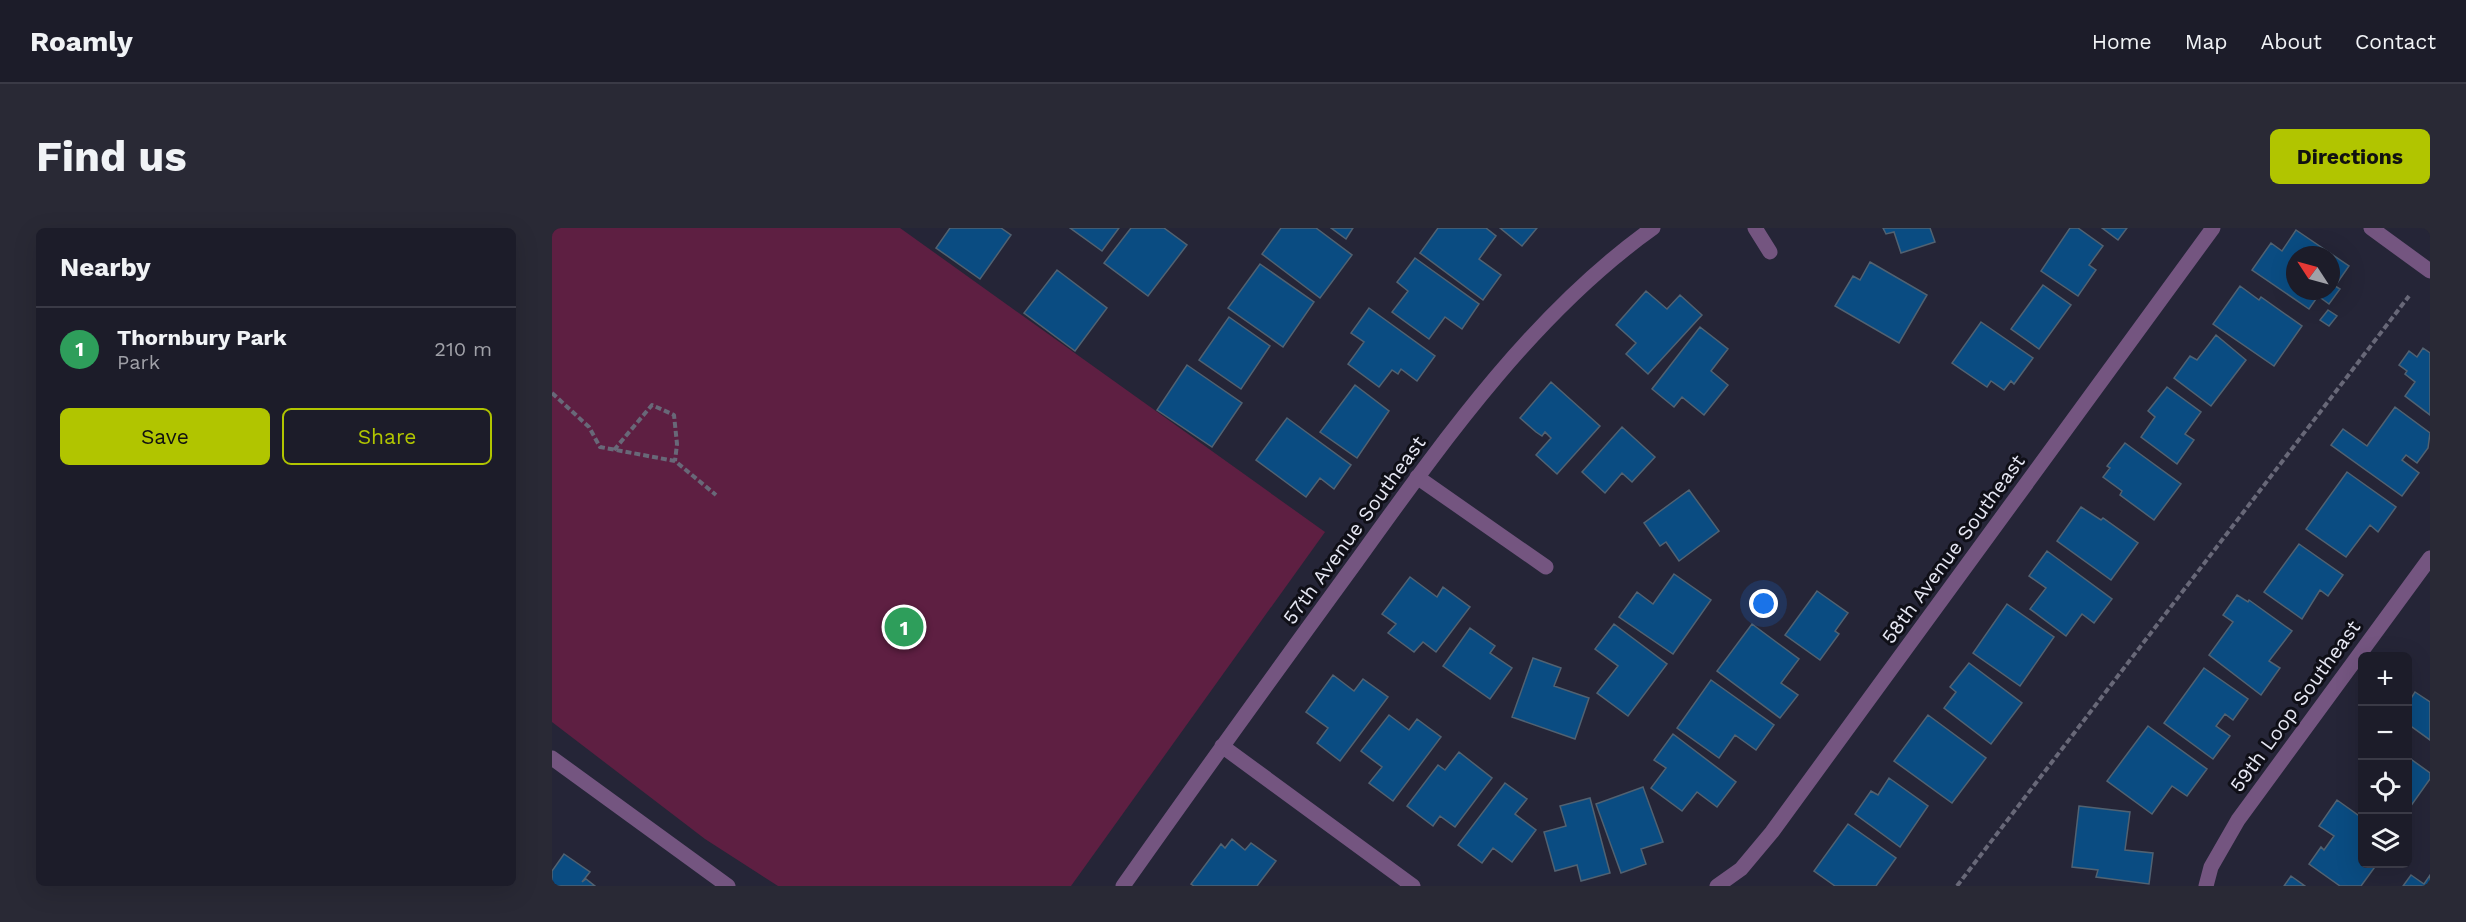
<!DOCTYPE html>
<html lang="en">
<head>
<meta charset="utf-8">
<style>
  :root { --surface:#1c1c29; --page:#292935; --text:#f1f3f6; --muted:#a0a1a8; --line:#3a3a46; --accent:#b1c500 }
  body { margin:0; font-family:"Work Sans",sans-serif; background:var(--page); color:var(--text) }
  .controls { position:absolute; right:18px; bottom:18px; display:grid; overflow:hidden; border-radius:9px; box-shadow:0 6px 24px #0002 }
  .controls button { width:54px; height:54px; display:grid; place-items:center; padding:0; border:0; border-bottom:2px solid var(--line); background:var(--surface); color:var(--text); font:30px sans-serif }
  .compass { position:absolute; left:1734px; top:18px; width:54px; height:54px; border-radius:50%; background:var(--surface); box-shadow:0 6px 24px #0002; rotate:306deg }
  .you { position:absolute; left:1212px; top:376px; width:21px; height:21px; margin:-15px; border:4px solid #fff; border-radius:50%; background:#1a73e8; box-shadow:0 0 0 9px #1a73e833 }
  .badge { display:grid; place-items:center; width:39px; height:39px; border-radius:50%; background:var(--accent); color:#fff; font-size:20px; font-weight:700 }
  .pin { position:absolute; translate:-50% -50%; border:3px solid #fff; box-shadow:0 2px 6px #0006 }
  .list { margin:0; padding:0; list-style:none }
  h2 { display:flex; justify-content:space-between; align-items:center; height:78px; margin:0; padding:0 24px; font-size:26px }
  h2 small { font-size:20px; font-weight:400; color:var(--muted) }
  .list li { display:grid; grid-template-columns:39px 1fr auto; gap:18px; align-items:center; box-sizing:border-box; height:84px; padding:0 24px; border-top:2px solid var(--line) }
  .list b { display:block; font-size:22px; white-space:nowrap }
  .list p { margin:0; font-size:20px; white-space:nowrap; color:var(--muted) }
  .list em { font-size:20px; font-style:normal; color:var(--muted) }
  .actions { display:flex; gap:12px; padding:18px 24px }
  .actions a { flex:1; padding:14px 0; border:2px solid var(--accent); border-radius:9px; text-align:center; font-size:21px; color:var(--accent) }
  .actions .main { background:var(--accent); color:#111 }
  .icon { flex:none; width:33px; height:33px; fill:none; stroke:currentColor; stroke-width:2; stroke-linecap:round; stroke-linejoin:round }
  .map { position:relative; flex:none; width:1878px; height:658px; overflow:hidden; border-radius:9px }
  header { display:flex; align-items:center; gap:36px; box-sizing:border-box; height:84px; padding:0 30px; background:var(--surface); border-bottom:2px solid var(--line) }
  header strong { font-size:28px }
  nav { display:flex; gap:33px; margin-inline-start:auto; font-size:21px }
  .intro { display:flex; align-items:center; justify-content:space-between; box-sizing:border-box; height:144px; padding:0 36px }
  h1 { margin:0; font-size:42px }
  .button { padding:15px 27px; border-radius:9px; background:var(--accent); color:#111; font-size:21px; font-weight:700 }
  main { display:flex; gap:36px; padding:0 36px }
  aside { flex:1; background:var(--surface); border-radius:9px; box-shadow:0 6px 24px #0002 }
  .map>svg:first-child { display:block }
  .green { fill:#5e1f42 }
  .building { fill:#0a4c82; stroke:#516272; stroke-width:1.5; fill-rule:evenodd }
  .lines { fill:none; stroke-linecap:round; stroke-linejoin:round }
  .path { stroke:#686878; stroke-width:4; stroke-dasharray:6 3; stroke-linecap:butt }
  .street { stroke:#745580; stroke-width:15 }
  .labels { text-anchor:middle; stroke-width:6; stroke-linejoin:round; paint-order:stroke }
  .street-label { font-size:20px; fill:#e6e7f3; stroke:#0f0f17 }
</style>
</head>
<body>
<header>
<strong>Roamly</strong>
<nav><a>Home</a><a>Map</a><a>About</a><a>Contact</a></nav>
</header>
<div class="intro"><h1>Find us</h1><a class="button">Directions</a></div>
<main>
<aside>
<h2>Nearby<small></small></h2>
<ul class="list">
<li><span class="badge" style="background:#2e9e5b">1</span><div><b>Thornbury Park</b><p>Park</p></div><em>210 m</em></li>
</ul>
<div class="actions"><a class="main">Save</a><a>Share</a></div>
</aside>
<div class="map">
<svg width="1878" height="658" viewBox="0 0 1878 658">
  <rect width="100%" height="100%" fill="#252537"/>
  <path class="green" d="M0 0H348L773 304 519 658H226L153 611 0 494Z"/>
  <path class="building" d="M398 0H449L459 7 428 51 384 20Z
    M518 0H567L550 23Z
    M579 0H612L635 17 596 68 552 35Z
    M729 0H764L800 27 768 70 710 26Z
    M779 0H801L794 11Z
    M886 0H934L944 8 927 31 949 47 931 72 868 25Z
    M948 0H985L970 18Z
    M1331 0H1378L1383 14 1349 25 1342 4 1334 6Z
    M1518 0H1526L1551 18 1537 37 1544 42 1526 68 1489 43Z
    M1550 0H1575L1566 12Z
    M1744 2 1797 38 1783 58 1788 61 1777 76 1766 68 1757 81 1700 42 1719 15 1730 23ZM1743 27H1779V63H1743Z
    M863 30 927 76 910 101 893 89 877 111 840 84 856 63 845 54Z
    M1318 34 1375 67 1347 115 1283 78 1301 48 1308 52Z
    M708 36 762 74 731 119 676 80Z
    M505 42 555 80 523 123 472 85Z
    M1491 57 1519 77 1487 121 1459 101Z
    M1688 58 1707 72 1709 69 1750 98 1722 138 1661 96Z
    M1094 63 1115 81 1128 67 1150 87 1096 146 1074 126 1084 115 1064 97Z
    M817 80 883 128 865 153 849 141 846 146 840 142 827 159 796 136 812 114 799 105Z
    M1776 82 1785 88 1777 98 1768 92Z
    M677 89 718 118 689 161 647 132Z
    M1429 94 1481 130 1462 156 1459 153 1452 162 1439 153 1435 159 1400 135Z
    M1148 99 1176 121 1159 143 1176 157 1152 187 1130 169 1122 179 1100 161Z
    M1664 107 1694 132 1659 178 1622 150 1638 128 1645 132Z
    M1871 120 1878 125V187L1853 168 1863 154 1853 146 1855 143 1847 137 1857 123 1865 129Z
    M635 137 690 175 660 219 605 182Z
    M999 154 1048 198 1005 246 984 227 999 210 993 204 990 208 984 204 968 190Z
    M803 157 837 183 805 230 768 204Z
    M1615 159 1649 184 1633 206 1642 212 1625 236 1589 209 1603 189 1596 183Z
    M1843 179 1878 205 1876 220 1865 235 1854 227 1850 232 1867 245 1850 268 1779 217 1791 201 1815 218Z
    M735 190 799 237 782 261 768 250 754 269 704 232Z
    M1070 199 1103 229 1080 254 1070 245 1053 265 1030 244Z
    M1573 215 1629 256 1602 292 1568 267 1570 263 1551 249 1558 240 1555 238Z
    M1795 244 1844 279 1826 304 1818 297 1794 329 1754 301Z
    M1137 262 1167 303 1127 333 1114 314 1108 318 1092 295Z
    M1529 279 1549 292 1551 290 1586 315 1559 352 1505 313Z
    M1747 316 1791 347 1776 368 1768 362 1750 391 1712 364Z
    M1495 323 1560 371 1542 395 1530 386 1514 408 1478 381 1494 360 1477 348Z
    M1122 346 1159 372 1121 426 1067 389 1085 364 1101 376Z
    M858 349 885 369 891 359 918 379 884 424 871 414 862 424 836 405 844 396 830 386Z
    M1265 363 1296 385 1283 403 1287 406 1268 432 1233 407Z
    M1685 367 1696 374 1697 372 1740 403 1717 433 1728 440 1709 467 1657 427 1681 394 1671 387Z
    M1455 376 1502 409 1468 458 1421 425Z
    M1062 396 1115 436 1076 488 1045 465 1066 438 1043 421Z
    M1200 396 1247 431 1229 455 1246 467 1228 490 1165 443Z
    M918 400 943 418 938 425 960 440 938 471 891 438Z
    M981 430 1009 440 1002 458 1037 470 1023 511 960 489Z
    M1417 435 1470 475 1439 516 1392 480 1404 464 1398 459Z
    M1652 440 1696 471 1681 492 1673 486 1664 498 1678 508 1661 531 1612 495Z
    M781 447 802 463 811 451 836 469 788 533 765 515 776 500 754 484Z
    M1159 452 1222 497 1204 522 1183 507 1167 530 1125 500Z
    M1863 464 1878 474V512L1856 496V475Z
    M837 487 857 502 865 491 889 509 841 573 817 555 830 539 809 523Z
    M1376 487 1434 530 1400 575 1342 533Z
    M1596 498 1655 541 1635 568 1620 558 1600 586 1555 553Z
    M1121 506 1184 554 1165 579 1145 564 1130 583 1099 560 1114 540 1102 532Z
    M907 524 940 550 903 599 888 588 881 598 855 578 886 537 893 542Z
    M1856 529 1878 545V551L1856 582Z
    M1337 550 1376 578 1348 619 1303 586 1319 563 1326 567Z
    M953 555 975 571 963 586 984 602 960 634 941 620 930 635 906 617Z
    M1091 559 1111 614 1089 621 1094 636 1069 645 1044 576Z
    M1038 570 1058 645 1029 653 1025 637 1003 643 992 604 1014 598 1008 578Z
    M1785 572 1810 590V636H1825L1809 658H1788L1757 636 1769 619 1772 622 1782 608 1767 598Z
    M1527 578 1578 584 1573 622 1601 625 1597 656 1544 649 1546 642 1520 639Z
    M1296 596 1344 630 1324 658H1283L1262 643Z
    M680 611 693 622 699 615 724 633 705 658H642L639 656 669 616 673 620Z
    M12 626 38 644 30 654 34 651 43 658H0V643Z
    M1859 647 1872 656 1878 647V658H1851Z
    M1739 648 1753 658H1732Z"/>
  <g class="lines">
    <path class="path" d="M0 165 37 199 48 219 123 233 164 267
      M62 222 100 177 122 187 125 216 123 233
      M1405 658 1857 68"/>
    <path class="street" d="M1203 0 1218 24
      M1819 0 1878 43
      M865 249 994 339
      M670 518 861 658
      M0 530 176 658
      M571 658C648 549 726 441 804 334 889 216 981 85 1101 0
      M1165 658 1189 641 1220 604 1661 0
      M1654 658 1659 639 1686 592 1878 330"/>
  </g>
  <g class="labels">
    <g class="street-label">
      <text transform="translate(802 302) rotate(-54)" y="7">57th Avenue Southeast</text>
      <text transform="translate(1401 321) rotate(-54)" y="7">58th Avenue Southeast</text>
      <text transform="translate(1743 478) rotate(-54)" y="7">59th Loop Southeast</text>
    </g>
  </g>
</svg>
<div class="controls">
<button>+</button>
<button>−</button>
<button><svg class="icon" aria-label="locate" viewBox="0 0 24 24"><circle cx="12" cy="12" r="6"/><path d="M12 2v4M12 18v4M2 12h4M18 12h4"/></svg></button>
<button><svg class="icon" aria-label="layers" viewBox="0 0 24 24"><path d="M12 4l9 5-9 5-9-5zM3 14l9 5 9-5"/></svg></button>
</div>
<svg class="compass" viewBox="-18 -18 36 36"><path d="M0-13l5 13h-10z" fill="#e53935"/><path d="M0 13l5-13h-10z" fill="#a0a1a8"/></svg>
<div class="you"></div>
<div class="pin badge" style="left:352px;top:399px;background:#2e9e5b">1</div>
</div>
</main>
</body>
</html>
